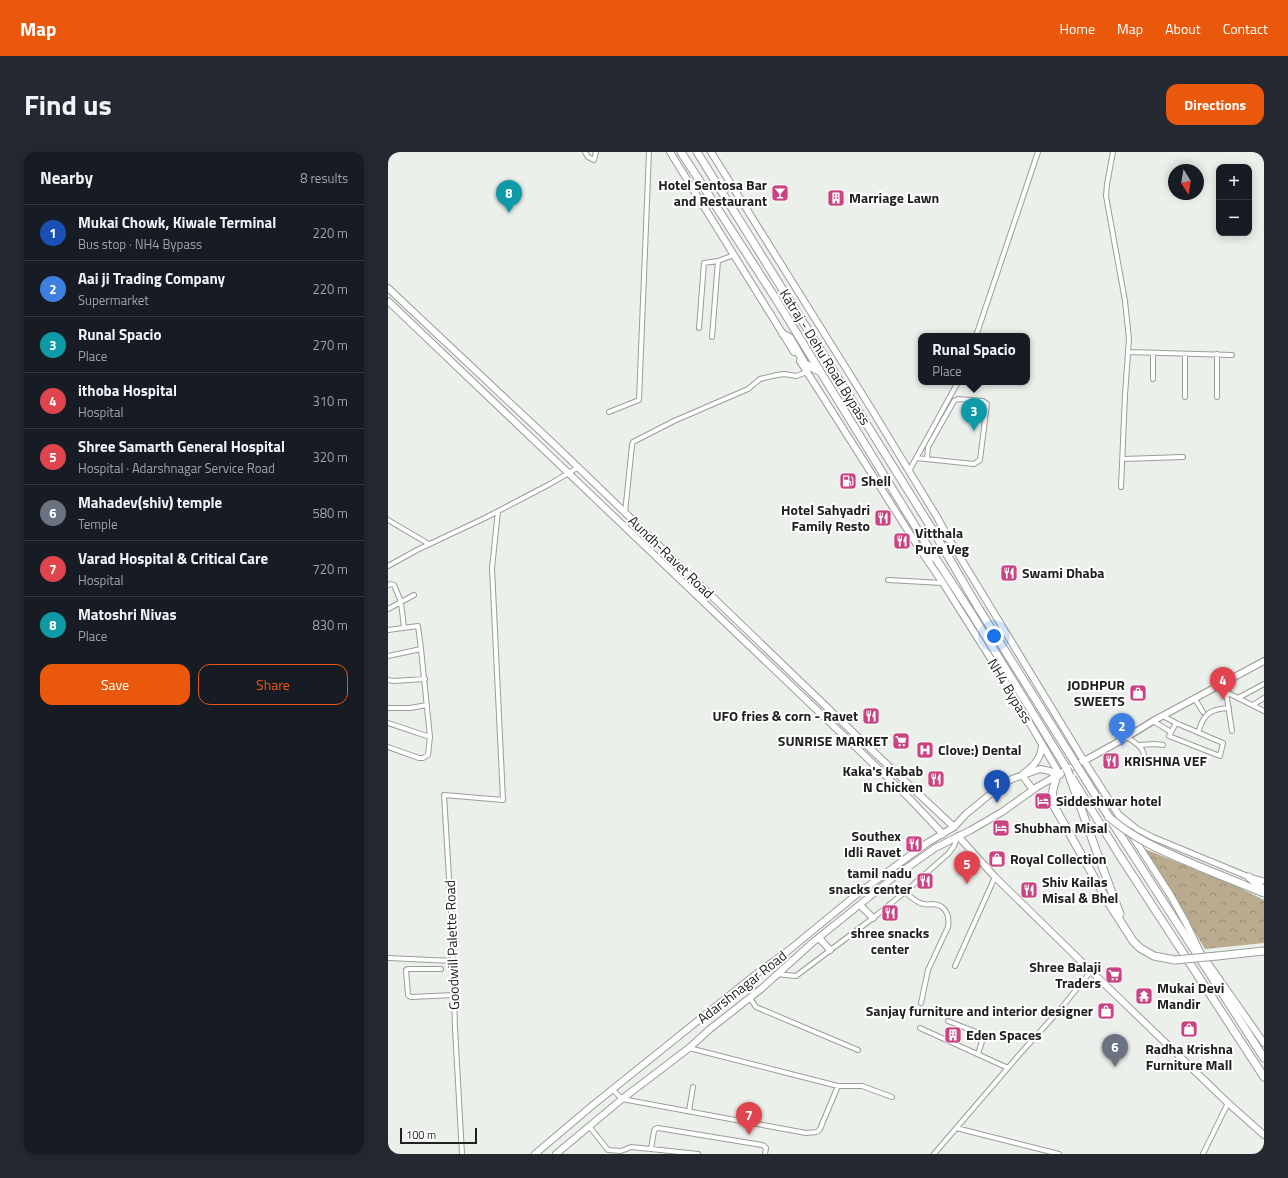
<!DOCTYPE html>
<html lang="en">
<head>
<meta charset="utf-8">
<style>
  :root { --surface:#171b24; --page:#242831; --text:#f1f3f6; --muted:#9ea1a6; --line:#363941; --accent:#ea580c }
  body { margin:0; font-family:"Titillium Web",sans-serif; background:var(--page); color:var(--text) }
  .controls { position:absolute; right:12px; top:12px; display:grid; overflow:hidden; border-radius:8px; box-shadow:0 2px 10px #0003 }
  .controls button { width:36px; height:36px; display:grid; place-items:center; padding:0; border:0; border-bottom:1px solid var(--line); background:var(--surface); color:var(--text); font:20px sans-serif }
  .compass { position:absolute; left:780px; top:12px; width:36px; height:36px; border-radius:50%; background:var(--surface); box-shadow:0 2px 10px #0003; rotate:169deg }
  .scale { position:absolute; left:12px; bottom:10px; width:77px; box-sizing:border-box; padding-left:4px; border:2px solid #202220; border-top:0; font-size:11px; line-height:14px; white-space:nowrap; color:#202220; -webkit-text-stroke:3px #fff; paint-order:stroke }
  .you { position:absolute; left:606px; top:484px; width:14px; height:14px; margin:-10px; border:3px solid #fff; border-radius:50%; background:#1a73e8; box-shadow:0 0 0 6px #1a73e833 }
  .badge { display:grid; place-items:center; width:26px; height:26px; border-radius:50%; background:var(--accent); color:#fff; font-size:13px; font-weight:700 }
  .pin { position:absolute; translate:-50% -33px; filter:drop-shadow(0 1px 2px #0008) }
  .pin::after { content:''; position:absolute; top:21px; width:14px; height:12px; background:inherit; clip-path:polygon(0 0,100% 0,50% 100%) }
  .popup { position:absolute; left:530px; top:181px; width:112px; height:52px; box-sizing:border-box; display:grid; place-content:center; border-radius:8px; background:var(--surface); filter:drop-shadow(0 1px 3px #0005); font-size:13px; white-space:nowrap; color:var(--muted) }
  .popup b { font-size:15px; color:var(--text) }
  .popup::after { content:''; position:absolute; left:50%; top:100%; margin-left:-8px; border:8px solid transparent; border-top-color:var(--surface) }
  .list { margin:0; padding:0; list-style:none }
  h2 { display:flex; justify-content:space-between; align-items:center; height:52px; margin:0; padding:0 16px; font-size:17px }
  h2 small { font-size:13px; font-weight:400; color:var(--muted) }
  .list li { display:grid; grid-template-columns:26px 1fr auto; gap:12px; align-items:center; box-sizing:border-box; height:56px; padding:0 16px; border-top:1px solid var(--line) }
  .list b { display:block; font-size:15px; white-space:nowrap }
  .list p { margin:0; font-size:13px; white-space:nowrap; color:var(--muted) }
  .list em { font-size:13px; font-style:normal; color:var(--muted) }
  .actions { display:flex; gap:8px; padding:12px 16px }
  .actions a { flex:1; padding:9px 0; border:1px solid var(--accent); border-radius:12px; text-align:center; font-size:14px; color:var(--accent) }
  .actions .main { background:var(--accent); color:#fff }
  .map { position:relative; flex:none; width:876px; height:1002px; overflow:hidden; border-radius:12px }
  header { display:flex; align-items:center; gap:24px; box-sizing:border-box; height:56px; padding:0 20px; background:var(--accent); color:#fff }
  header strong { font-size:19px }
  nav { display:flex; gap:22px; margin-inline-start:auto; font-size:14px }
  .intro { display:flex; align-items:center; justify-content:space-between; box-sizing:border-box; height:96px; padding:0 24px }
  h1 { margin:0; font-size:28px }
  .button { padding:10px 18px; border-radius:12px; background:var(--accent); color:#fff; font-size:14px; font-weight:700 }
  main { display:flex; gap:24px; padding:0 24px }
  aside { flex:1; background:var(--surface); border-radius:12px; box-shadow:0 2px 10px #0003 }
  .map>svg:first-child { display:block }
  .forest { fill:url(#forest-crowns) }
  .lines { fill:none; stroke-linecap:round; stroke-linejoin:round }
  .minor-casing { stroke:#9a9e99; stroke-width:6 }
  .tertiary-casing { stroke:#9a9e99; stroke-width:7 }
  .secondary-casing { stroke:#9a9e99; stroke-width:8 }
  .primary-casing { stroke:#9a9e99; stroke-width:8 }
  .trunk-casing { stroke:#9a9e99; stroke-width:9 }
  .motorway-casing { stroke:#9a9e99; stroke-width:9 }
  .minor { stroke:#fff; stroke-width:4 }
  .tertiary { stroke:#fff; stroke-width:5 }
  .secondary { stroke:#fff; stroke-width:5.5 }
  .primary { stroke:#fff; stroke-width:6 }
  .trunk { stroke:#fff; stroke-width:7 }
  .motorway { stroke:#fff; stroke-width:7 }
  .trunk-bridge-casing { stroke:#9a9e99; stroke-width:9; stroke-linecap:butt }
  .motorway-bridge-casing { stroke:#9a9e99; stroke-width:9; stroke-linecap:butt }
  .trunk-bridge { stroke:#fff; stroke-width:7 }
  .motorway-bridge { stroke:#fff; stroke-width:7 }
  .labels { text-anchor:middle; stroke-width:4; stroke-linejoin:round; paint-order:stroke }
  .poi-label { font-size:14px; font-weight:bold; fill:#202220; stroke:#fff; text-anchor:start }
  .street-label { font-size:14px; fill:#202220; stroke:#fff }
</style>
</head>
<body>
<header>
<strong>Map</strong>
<nav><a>Home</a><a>Map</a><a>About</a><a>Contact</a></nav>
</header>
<div class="intro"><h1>Find us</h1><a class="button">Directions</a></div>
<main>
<aside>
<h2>Nearby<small>8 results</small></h2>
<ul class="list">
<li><span class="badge" style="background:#1a4fb4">1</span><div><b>Mukai Chowk, Kiwale Terminal</b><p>Bus stop · NH4 Bypass</p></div><em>220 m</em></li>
<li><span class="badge" style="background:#3f7fe0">2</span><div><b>Aai ji Trading Company</b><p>Supermarket</p></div><em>220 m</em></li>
<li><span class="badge" style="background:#0f9aa8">3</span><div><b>Runal Spacio</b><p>Place</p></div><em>270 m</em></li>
<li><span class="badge" style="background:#e0444e">4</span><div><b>ithoba Hospital</b><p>Hospital</p></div><em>310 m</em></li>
<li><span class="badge" style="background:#e0444e">5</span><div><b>Shree Samarth General Hospital</b><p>Hospital · Adarshnagar Service Road</p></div><em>320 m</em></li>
<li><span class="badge" style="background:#6b7280">6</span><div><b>Mahadev(shiv) temple</b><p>Temple</p></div><em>580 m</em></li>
<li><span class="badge" style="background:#e0444e">7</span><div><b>Varad Hospital &amp; Critical Care</b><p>Hospital</p></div><em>720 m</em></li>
<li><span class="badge" style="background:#0f9aa8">8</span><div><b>Matoshri Nivas</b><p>Place</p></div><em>830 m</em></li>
</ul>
<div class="actions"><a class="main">Save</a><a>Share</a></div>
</aside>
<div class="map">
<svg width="876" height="1002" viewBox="0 0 876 1002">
  <defs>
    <pattern id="forest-crowns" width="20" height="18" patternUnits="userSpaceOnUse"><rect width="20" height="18" fill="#bbab8e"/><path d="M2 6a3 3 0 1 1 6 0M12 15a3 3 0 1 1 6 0" fill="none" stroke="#988b74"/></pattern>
  </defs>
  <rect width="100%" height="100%" fill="#ebf0eb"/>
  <path class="forest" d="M757 697 848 734 876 748V791L817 797Z"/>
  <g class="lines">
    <g class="minor-casing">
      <path id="minor" d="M197 0 200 5 206 8 208 0
        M725 0 719 32 718 44 737 149 741 187 737 243 733 335
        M311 176 316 111 330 109 346 103
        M588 184 650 0
        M324 185 330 109
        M740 200 844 203
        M765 201V227
        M797 202V245
        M829 202V245
        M221 260 251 248 261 0
        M528 306 586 312 592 308 599 252 595 249 570 247 566 249 540 295 539 307
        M735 307 795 305
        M521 319 570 230
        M237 361 244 293 245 290 286 269 360 237 372 227 389 223 396 222 408 224 419 220
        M0 368 41 392
        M0 414 29 398 97 366 162 332 189 316
        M500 428 555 431
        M0 433 3 432 6 433 13 450 16 476
        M0 457 26 443
        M0 478 30 474 33 497
        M0 504 33 497 42 585 0 571
        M0 528 5 529 37 527
        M833 532 838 540 876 559
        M838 540 844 579
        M850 546 876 532
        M807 547 815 560
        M865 553 876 546
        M0 556H22L39 553
        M775 564 788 571 835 591 832 604 781 584 788 571
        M765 569 783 580
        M811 578C816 561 823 557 841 556
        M739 585C752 594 757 596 757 613
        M751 593 767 592 775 593
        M0 595 31 606H35L40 603 42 585
        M517 740C522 744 528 751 536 752 539 753 542 752 545 752 558 753 562 764 560 775L540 818 533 851
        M0 806 65 809
        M567 814 607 725
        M53 817H20L18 818 20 843 23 845 66 843
        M388 822 408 824 485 766 517 740 561 701 566 694 570 684
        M362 846 368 855 470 898
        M560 869 596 883 590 902
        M532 876 620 916
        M301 896 450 934H474L504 945
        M225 938 234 947 418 981 429 980 432 977 450 934
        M301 959 305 935
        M201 974 220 998 233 999 243 995 263 997 266 979 267 977 270 976 374 993 376 994 378 996 377 1002
        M568 976 671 1002
        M263 997 310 1002
        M74 1002 67 876 64 776 56 643 115 648 104 416 110 359
        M546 1002 631 903 675 854 703 819
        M815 1002 840 951"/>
    </g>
    <g class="tertiary-casing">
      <path id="tertiary" d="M733 664 749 677 764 685 861 725 876 729"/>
    </g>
    <g class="secondary-casing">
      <path id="secondary" d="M696 609 739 585 765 569 876 509"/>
    </g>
    <g class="primary-casing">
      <path id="primary" d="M282 0 406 200
        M323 0 481 253 549 365 561 387 696 609 783 744 798 771 812 800 876 891
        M0 136 169 295 474 589 566 675
        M0 149 520 645 555 682
        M412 209 531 396 555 431 620 534 672 623
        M645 638 634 623C645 614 652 609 654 594
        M570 684 607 725 703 819 840 951 876 983
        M472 753 485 766
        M431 786 442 798
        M147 1002 205 953 368 822 401 798 468 743 539 691 566 675 578 662 612 634 624 627 652 617 662 619 669 624
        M168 1002 234 947 301 896 322 877 373 837 424 791 506 725 547 696 583 678 614 660 649 635 691 611"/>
    </g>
    <g class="trunk-casing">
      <path id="trunk" d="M293 0 386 144 537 390 584 462 679 617
        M309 0 544 377 591 457
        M330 33 345 36
        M395 182 402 186 417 212 431 219
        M546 378 561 387
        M540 396 541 410
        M722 667 876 906
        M730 701 876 925"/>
    </g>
    <g class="motorway-casing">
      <path id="motorway" d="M669 624C665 636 663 641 666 654L720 750 745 789 752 796 766 804 787 808
        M708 698 732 762
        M812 715 876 741
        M861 725 876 738
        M829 804 876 799"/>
    </g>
    <use href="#minor" class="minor"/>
    <use href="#tertiary" class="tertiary"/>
    <use href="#secondary" class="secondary"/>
    <use href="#primary" class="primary"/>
    <use href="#trunk" class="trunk"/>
    <use href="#motorway" class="motorway"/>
    <g class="trunk-bridge-casing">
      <path id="trunk-bridge" d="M591 457 721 665
        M684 626 730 701"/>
    </g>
    <g class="motorway-bridge-casing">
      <path id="motorway-bridge" d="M679 617 708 698
        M721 665C748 689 780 701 812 715
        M787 808 829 804"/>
    </g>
    <use href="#trunk-bridge" class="trunk-bridge"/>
    <use href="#motorway-bridge" class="motorway-bridge"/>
  </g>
  <defs>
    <g id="bar-square" transform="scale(0.9)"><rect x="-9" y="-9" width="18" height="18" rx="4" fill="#ca4382" stroke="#fff"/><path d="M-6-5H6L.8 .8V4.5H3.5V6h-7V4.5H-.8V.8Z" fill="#fff"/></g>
    <g id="building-square" transform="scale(0.9)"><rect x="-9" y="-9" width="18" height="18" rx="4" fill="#ca4382" stroke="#fff"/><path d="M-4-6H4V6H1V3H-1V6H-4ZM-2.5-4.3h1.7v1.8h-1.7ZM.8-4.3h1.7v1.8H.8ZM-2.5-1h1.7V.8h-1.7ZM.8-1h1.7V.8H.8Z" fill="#fff"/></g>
    <g id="fuel-square" transform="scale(0.9)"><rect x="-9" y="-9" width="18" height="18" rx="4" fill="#ca4382" stroke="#fff"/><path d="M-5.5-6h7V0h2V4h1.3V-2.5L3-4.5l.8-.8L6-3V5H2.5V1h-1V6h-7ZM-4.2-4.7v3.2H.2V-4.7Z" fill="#fff"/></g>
    <g id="restaurant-square" transform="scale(0.9)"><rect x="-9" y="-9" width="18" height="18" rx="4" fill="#ca4382" stroke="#fff"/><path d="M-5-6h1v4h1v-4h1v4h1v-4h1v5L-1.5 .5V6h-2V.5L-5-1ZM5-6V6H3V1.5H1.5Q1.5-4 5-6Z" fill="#fff"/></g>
    <g id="shop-square" transform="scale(0.9)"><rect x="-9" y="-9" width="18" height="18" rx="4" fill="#ca4382" stroke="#fff"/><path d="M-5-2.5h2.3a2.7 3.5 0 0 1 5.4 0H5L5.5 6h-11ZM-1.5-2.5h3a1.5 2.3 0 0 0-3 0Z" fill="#fff"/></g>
    <g id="supermarket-square" transform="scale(0.9)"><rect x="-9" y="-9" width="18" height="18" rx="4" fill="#ca4382" stroke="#fff"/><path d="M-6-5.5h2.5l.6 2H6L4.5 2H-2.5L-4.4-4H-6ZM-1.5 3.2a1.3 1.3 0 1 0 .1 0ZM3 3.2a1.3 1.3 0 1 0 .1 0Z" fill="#fff"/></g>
    <g id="hospital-square" transform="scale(0.9)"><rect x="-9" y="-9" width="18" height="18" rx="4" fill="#ca4382" stroke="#fff"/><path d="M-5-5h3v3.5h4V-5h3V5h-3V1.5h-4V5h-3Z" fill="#fff"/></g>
    <g id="hotel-square" transform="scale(0.9)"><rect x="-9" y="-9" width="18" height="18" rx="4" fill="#ca4382" stroke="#fff"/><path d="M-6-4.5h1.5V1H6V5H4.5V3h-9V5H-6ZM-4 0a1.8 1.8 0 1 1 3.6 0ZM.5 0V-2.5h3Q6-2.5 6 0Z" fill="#fff"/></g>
    <g id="temple-square" transform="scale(0.9)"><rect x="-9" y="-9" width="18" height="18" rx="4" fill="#ca4382" stroke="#fff"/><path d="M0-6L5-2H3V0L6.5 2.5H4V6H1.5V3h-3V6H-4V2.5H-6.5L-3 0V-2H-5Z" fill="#fff"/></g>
  </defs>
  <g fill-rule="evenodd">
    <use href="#bar-square" x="392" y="41"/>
    <use href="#building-square" x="448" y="46"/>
    <use href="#fuel-square" x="460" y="329"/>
    <use href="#restaurant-square" x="495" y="366"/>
    <use href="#restaurant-square" x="514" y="389"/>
    <use href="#restaurant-square" x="621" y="421"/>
    <use href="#shop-square" x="750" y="541"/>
    <use href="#restaurant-square" x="483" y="564"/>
    <use href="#supermarket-square" x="513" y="589"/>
    <use href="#hospital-square" x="537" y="598"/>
    <use href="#restaurant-square" x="723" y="609"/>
    <use href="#restaurant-square" x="548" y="627"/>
    <use href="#hotel-square" x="655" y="649"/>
    <use href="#hotel-square" x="613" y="676"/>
    <use href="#restaurant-square" x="526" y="692"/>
    <use href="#shop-square" x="609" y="707"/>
    <use href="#restaurant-square" x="537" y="729"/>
    <use href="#restaurant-square" x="641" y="738"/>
    <use href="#restaurant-square" x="502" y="761"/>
    <use href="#supermarket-square" x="726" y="823"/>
    <use href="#temple-square" x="756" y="844"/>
    <use href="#shop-square" x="718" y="859"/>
    <use href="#shop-square" x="801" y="877"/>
    <use href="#building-square" x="565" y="883"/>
  </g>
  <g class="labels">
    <g class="poi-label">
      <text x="379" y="38" text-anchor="end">Hotel Sentosa Bar<tspan x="379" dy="16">and Restaurant</tspan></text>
      <text x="461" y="51">Marriage Lawn</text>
      <text x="473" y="334">Shell</text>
      <text x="482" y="363" text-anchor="end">Hotel Sahyadri<tspan x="482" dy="16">Family Resto</tspan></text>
      <text x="527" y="386">Vitthala<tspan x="527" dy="16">Pure Veg</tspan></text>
      <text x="634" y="426">Swami Dhaba</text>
      <text x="737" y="538" text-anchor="end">JODHPUR<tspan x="737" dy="16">SWEETS</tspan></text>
      <text x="470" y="569" text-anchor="end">UFO fries &amp; corn - Ravet</text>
      <text x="500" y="594" text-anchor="end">SUNRISE MARKET</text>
      <text x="550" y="603">Clove:) Dental</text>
      <text x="736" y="614">KRISHNA VEF</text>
      <text x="535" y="624" text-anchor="end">Kaka's Kabab<tspan x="535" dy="16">N Chicken</tspan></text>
      <text x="668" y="654">Siddeshwar hotel</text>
      <text x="626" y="681">Shubham Misal</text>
      <text x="513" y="689" text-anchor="end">Southex<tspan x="513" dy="16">Idli Ravet</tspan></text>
      <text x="622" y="712">Royal Collection</text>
      <text x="524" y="726" text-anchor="end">tamil nadu<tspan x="524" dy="16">snacks center</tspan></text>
      <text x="654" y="735">Shiv Kailas<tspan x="654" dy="16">Misal &amp; Bhel</tspan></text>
      <text x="502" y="786" text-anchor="middle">shree snacks<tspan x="502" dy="16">center</tspan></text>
      <text x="713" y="820" text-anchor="end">Shree Balaji<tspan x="713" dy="16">Traders</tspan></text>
      <text x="769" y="841">Mukai Devi<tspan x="769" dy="16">Mandir</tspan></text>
      <text x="705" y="864" text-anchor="end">Sanjay furniture and interior designer</text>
      <text x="578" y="888">Eden Spaces</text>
      <text x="801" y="902" text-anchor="middle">Radha Krishna<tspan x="801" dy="16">Furniture Mall</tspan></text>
    </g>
    <g class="street-label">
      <text transform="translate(437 205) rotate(58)" y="5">Katraj - Dehu Road Bypass</text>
      <text transform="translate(283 405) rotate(44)" y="5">Aundh-Ravet Road</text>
      <text transform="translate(622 539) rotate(59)" y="5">NH4 Bypass</text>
      <text transform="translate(64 793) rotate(-92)" y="5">Goodwill Palette Road</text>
      <text transform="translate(354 835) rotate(-38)" y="5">Adarshnagar Road</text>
    </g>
  </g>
</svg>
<div class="controls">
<button>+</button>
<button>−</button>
</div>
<svg class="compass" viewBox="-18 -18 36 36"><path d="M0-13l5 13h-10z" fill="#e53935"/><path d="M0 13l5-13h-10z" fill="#9ea1a6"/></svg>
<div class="scale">100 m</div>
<div class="you"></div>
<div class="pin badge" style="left:609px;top:651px;background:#1a4fb4">1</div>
<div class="pin badge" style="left:734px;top:594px;background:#3f7fe0">2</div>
<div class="pin badge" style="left:586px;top:279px;background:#0f9aa8">3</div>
<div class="popup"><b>Runal Spacio</b>Place</div>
<div class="pin badge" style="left:835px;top:548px;background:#e0444e">4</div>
<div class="pin badge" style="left:579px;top:732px;background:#e0444e">5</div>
<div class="pin badge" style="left:727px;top:915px;background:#6b7280">6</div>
<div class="pin badge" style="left:361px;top:983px;background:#e0444e">7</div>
<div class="pin badge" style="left:121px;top:61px;background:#0f9aa8">8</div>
</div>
</main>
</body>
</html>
